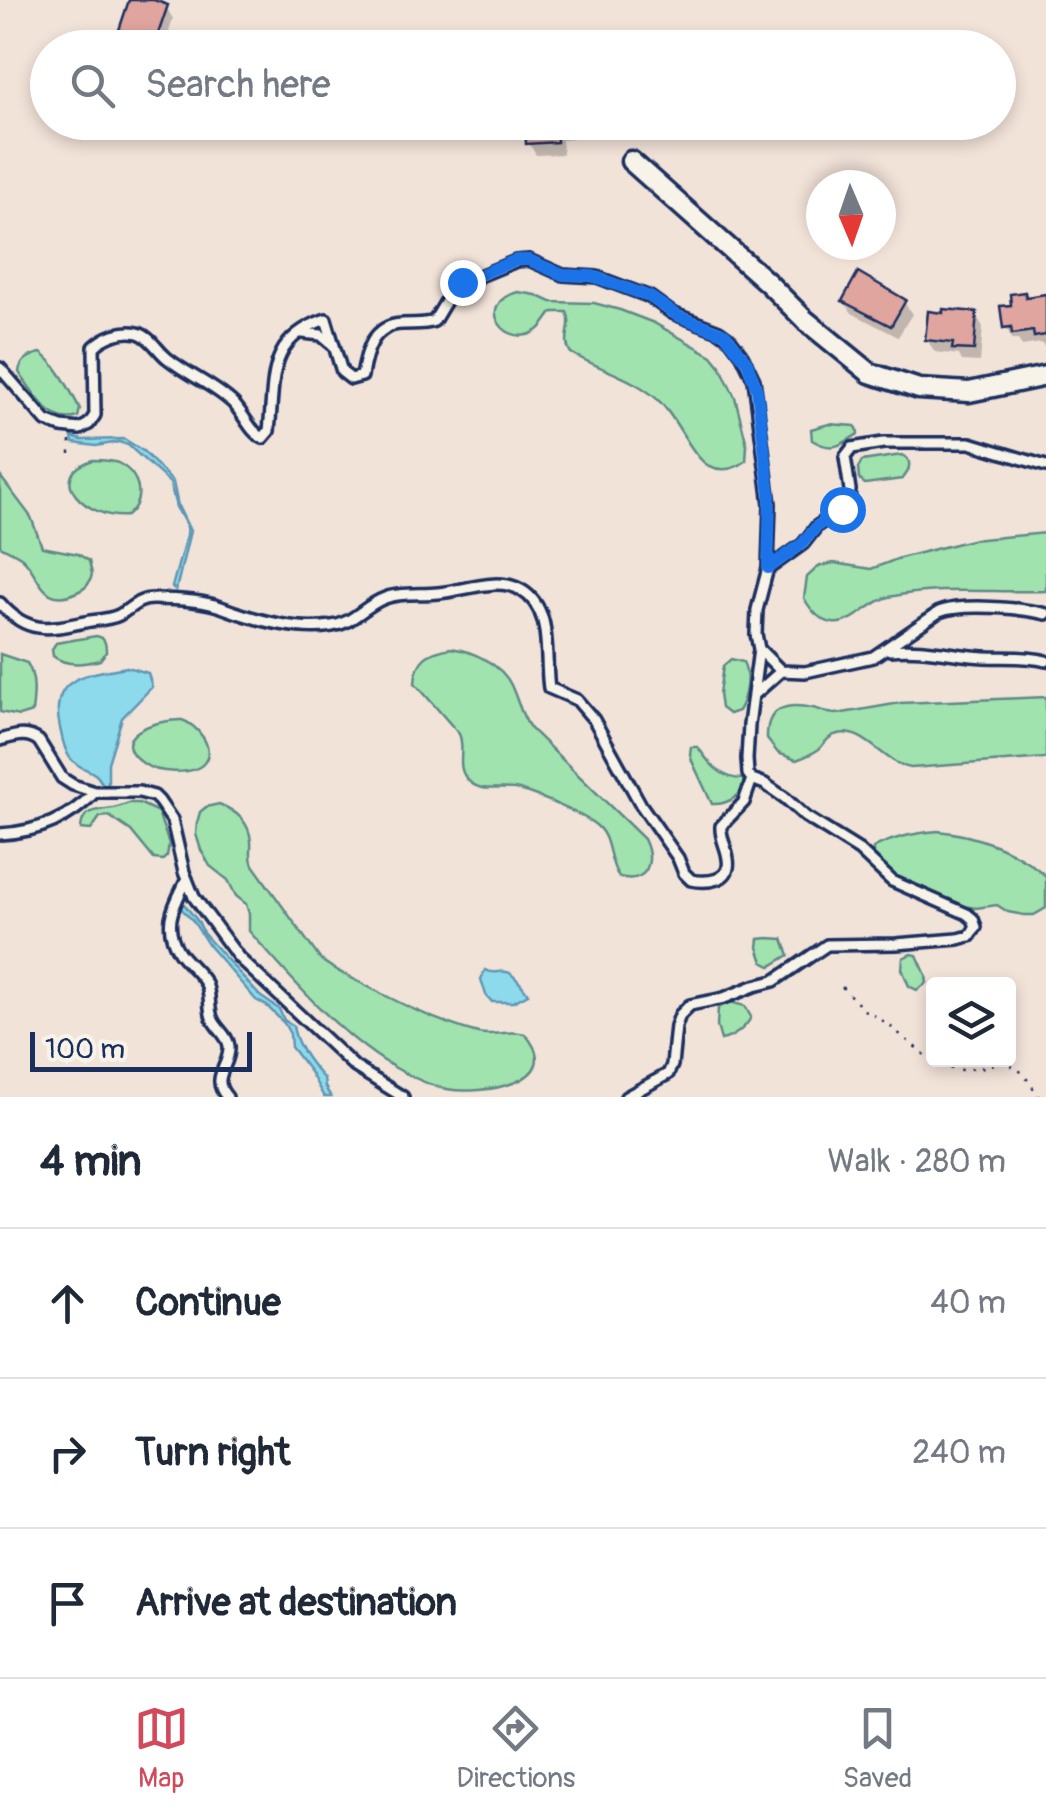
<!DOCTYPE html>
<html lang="en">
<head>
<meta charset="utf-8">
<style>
  :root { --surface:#fff; --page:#f2f2f3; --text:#1f2937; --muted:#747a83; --line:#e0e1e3; --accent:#d1495b }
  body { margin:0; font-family:Pangolin,sans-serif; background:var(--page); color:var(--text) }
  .controls { position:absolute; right:30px; bottom:30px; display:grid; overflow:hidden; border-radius:10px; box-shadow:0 5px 15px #0003 }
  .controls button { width:90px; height:90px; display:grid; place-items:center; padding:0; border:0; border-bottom:2px solid var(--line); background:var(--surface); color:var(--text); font:50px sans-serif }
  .compass { position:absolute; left:806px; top:170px; width:90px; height:90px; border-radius:50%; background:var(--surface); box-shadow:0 5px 15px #0003; rotate:178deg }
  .scale { position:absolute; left:30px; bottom:25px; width:222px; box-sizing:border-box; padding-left:10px; border:5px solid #1b2f5e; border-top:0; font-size:28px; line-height:35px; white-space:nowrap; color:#1b2f5e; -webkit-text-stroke:8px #f7f3e8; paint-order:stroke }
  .stop { position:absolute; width:30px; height:30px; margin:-22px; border:8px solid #1a73e8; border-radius:50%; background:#fff }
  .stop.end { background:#1a73e8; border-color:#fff; box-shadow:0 2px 10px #0008 }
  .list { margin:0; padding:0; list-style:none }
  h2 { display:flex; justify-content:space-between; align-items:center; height:130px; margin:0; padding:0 40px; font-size:42px }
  h2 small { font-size:32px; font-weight:400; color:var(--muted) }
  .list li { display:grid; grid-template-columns:65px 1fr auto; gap:30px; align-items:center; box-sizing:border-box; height:150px; padding:0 40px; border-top:2px solid var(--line) }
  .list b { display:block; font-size:38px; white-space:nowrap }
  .list em { font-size:32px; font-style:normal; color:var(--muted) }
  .icon { flex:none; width:55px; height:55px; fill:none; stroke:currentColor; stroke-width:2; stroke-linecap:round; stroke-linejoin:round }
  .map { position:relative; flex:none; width:1046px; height:1097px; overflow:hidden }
  .search { position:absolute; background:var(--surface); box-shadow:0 5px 15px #0003; left:30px; right:30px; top:30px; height:110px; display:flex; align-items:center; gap:25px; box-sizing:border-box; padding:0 35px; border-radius:55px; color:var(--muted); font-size:38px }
  .sheet { height:580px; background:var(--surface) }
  nav { display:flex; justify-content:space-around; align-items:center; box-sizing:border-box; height:140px; border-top:2px solid var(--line); background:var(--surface); font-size:28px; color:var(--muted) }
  nav a { display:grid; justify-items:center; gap:5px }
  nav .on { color:var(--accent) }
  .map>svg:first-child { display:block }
  .green { fill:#a1e3ae; stroke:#5e8986; stroke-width:2.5 }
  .water { fill:#8ddaec; stroke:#5f96b3; stroke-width:2.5 }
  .shadow { fill:#0003 }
  .building { fill:#dfa59e; stroke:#1b2f5e; stroke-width:2.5 }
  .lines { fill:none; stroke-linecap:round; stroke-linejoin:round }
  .lane-casing { stroke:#1b2f5e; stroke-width:16 }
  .street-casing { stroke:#1b2f5e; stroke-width:25 }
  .path { stroke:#1b2f5e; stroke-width:2.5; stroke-dasharray:2.5 8; stroke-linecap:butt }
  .lane { stroke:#f7f3e8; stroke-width:9 }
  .street { stroke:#f7f3e8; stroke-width:18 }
  .route { stroke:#1a73e8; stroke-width:12 }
</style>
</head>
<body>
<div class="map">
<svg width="1046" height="1097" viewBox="0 0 1046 1097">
  <rect width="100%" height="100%" fill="#f2e3d9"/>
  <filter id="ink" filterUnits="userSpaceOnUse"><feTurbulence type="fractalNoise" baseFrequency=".01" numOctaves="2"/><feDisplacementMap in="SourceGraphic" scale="20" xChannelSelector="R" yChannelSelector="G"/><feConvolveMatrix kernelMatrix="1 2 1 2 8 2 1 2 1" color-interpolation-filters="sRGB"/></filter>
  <g filter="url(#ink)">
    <path class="green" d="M518 292 536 295 551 302 594 303 620 310 654 323 712 356 720 366 735 397 747 445 746 461C735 469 722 472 709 466 693 458 676 418 661 403 637 378 600 370 571 353 561 340 574 326 567 312H553C548 317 544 326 538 330 507 352 472 303 518 292Z
      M41 353C58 365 70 390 80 409L78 417C51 426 36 395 22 377L19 372C20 361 30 355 41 353Z
      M829 424 855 426 857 428 858 434C840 446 832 452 812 440L811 429Z
      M902 455C913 459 910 472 902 479L865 484 859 479 858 468 862 461Z
      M93 460C101 460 110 460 118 463 140 474 146 500 127 516 88 520 42 477 93 460Z
      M0 476 31 517 42 547 78 554 89 561 92 574C90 583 87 588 77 592 40 609 40 573 22 558 15 553 7 550 0 546Z
      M1046 533V591C993 593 941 586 889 597 870 601 853 626 833 623 820 621 810 609 804 598L807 577 819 566 834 563 871 569 900 558 971 540Z
      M96 636C105 637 106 644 106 652L100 660C85 664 65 666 53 656L52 649 56 643Z
      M451 648C473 651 501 664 511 685 518 700 521 716 531 729L644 839C655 862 648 884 619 877 608 862 611 839 598 827 586 815 536 795 519 790 503 785 479 795 467 779 455 765 466 749 459 734L415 683C416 658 429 652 451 648Z
      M0 654 27 663C36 677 34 696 32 712L19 716 0 712Z
      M731 659 743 662C750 675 746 698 738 711L729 714 721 708 719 694 723 666Z
      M1046 697V758L911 768C884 764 866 728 838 734 828 736 826 742 819 749 812 754 805 757 796 760L778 753 767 739C766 708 785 702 813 708 822 710 827 714 837 714L900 703Z
      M182 720C196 724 216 747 204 763 193 776 156 773 144 764 103 736 157 719 182 720Z
      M691 747H698C709 764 722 779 743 779 748 795 725 805 712 804L692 761 690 754Z
      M129 803H139L158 812 169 844 167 856 163 860 154 859 131 831 109 816 100 817 91 830 81 829C82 808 97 811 113 808 118 807 124 805 129 803Z
      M219 804C236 811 249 821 251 841 252 851 249 856 253 865L320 959C333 970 346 975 361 983 399 1003 437 1022 478 1033 494 1037 509 1029 525 1034 569 1084 479 1095 447 1089 432 1086 416 1079 403 1072 346 1043 291 979 249 931V914L246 904 236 896 228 880 210 866 201 850 196 834 197 823 200 812 206 807Z
      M938 831C977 835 1017 850 1046 876V908L1034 915H1024L1008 912 997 905 976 908 963 906 895 878 873 854V848C893 837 915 833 938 831Z
      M768 938 783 939 789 955 771 966 763 962 758 947 759 939Z
      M911 954 917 955 926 975 927 983 917 990 909 986 902 969 903 958Z
      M730 1002 745 1006 751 1017C746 1028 732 1038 721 1040L717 1026 718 1008Z"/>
    <path class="water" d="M72 437 82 440 124 439 143 451 173 482 178 506 190 531 176 590 172 587 187 533 186 525 176 507 170 483 128 445 119 442 96 446 73 443Z
      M127 667 148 673 152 687 122 718 108 763V786L105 788C102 783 100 779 96 775 88 768 80 770 70 758 64 750 62 738 60 728 48 676 87 674 127 667Z
      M181 899C187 911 200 919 203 933L260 996 279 1009 284 1020 293 1026C296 1046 310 1064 324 1079L325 1087 331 1097H324L310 1072 291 1047 290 1034 284 1023 267 1006 256 1000 209 946 193 921 177 904Z
      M485 970C495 975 498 970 507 972 512 972 525 989 528 994L513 1002H492L486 995 481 979Z"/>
    <path class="shadow" d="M132 0H146L166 7 173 19 164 48H143L129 43 122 30Z
      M528 122H568L571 128 572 139 562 140 563 154 536 155 529 143Z
      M1046 297V348L1041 343 1022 346 1018 340H1013L1006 328 1026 299Z
      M844 301 904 302 912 314 898 337 852 313Z
      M976 315 983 327 980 362 962 361 959 355 935 352 927 340Z"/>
    <path class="building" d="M129 0H154L168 5 155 43 119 30Z
      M525 122H556L557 142 526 144Z
      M858 272 906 300 891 326 842 301Z
      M1025 292 1026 297 1046 294V335L1034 337 1033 331 1012 334 1011 327 1003 328 1000 306 1011 305 1010 294Z
      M943 309 977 312 974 350 952 349 953 343 925 340 928 311 943 313Z"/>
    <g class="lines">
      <g class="lane-casing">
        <path id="lane" d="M303 333 321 335 333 345
          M0 368 46 421 61 427 80 429 89 424 95 415 94 347C104 337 123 329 138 333 150 336 158 351 167 358 188 375 214 385 233 403 244 414 250 432 263 438L269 431C275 378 266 340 326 319L342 372 351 379 362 376C366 351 373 325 402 324 414 323 424 325 434 321L455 286 516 261 529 260 563 275 597 277 650 297 672 313 719 331 730 339 742 355 754 380 770 504 768 568 757 610 756 634 759 649 749 725 747 759 748 774 752 779 765 784 785 798 806 817 859 850 892 881 967 914 973 919 976 927 970 936 958 939 896 944 827 945 774 981 754 986 724 998 690 1005 680 1015 676 1026 672 1065 668 1074 626 1097
          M768 569 803 544 817 526 845 507 849 499 850 490 845 457 852 448 883 443H970L1046 466
          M0 603C28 636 51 629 90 621 99 620 111 619 119 615 132 608 137 599 153 599 174 599 201 600 221 607 253 619 297 632 332 626 354 623 365 605 385 598 401 592 422 595 438 593 464 591 497 576 521 590 554 609 544 656 549 688L577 700 594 720 641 805 678 858 684 873 691 880C706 883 732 882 728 859 727 847 720 839 721 826L744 802 752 779
          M759 649 781 671 805 672 873 657 939 612C962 603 1021 608 1046 614
          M890 650C918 647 944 653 972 656 996 659 1022 655 1046 661
          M754 695 781 671
          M0 740C14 736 27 731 39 741L62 778 73 785 95 792
          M0 834C37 832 69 820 95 792H139L154 796 159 801 172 820 184 872 194 897 239 958 355 1067 403 1097
          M187 879C175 904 161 924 179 952 187 963 198 971 205 982 212 993 207 1008 213 1020 217 1029 228 1036 229 1046 231 1066 209 1077 227 1097"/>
      </g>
      <g class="street-casing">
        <path id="street" d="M631 161 768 283 805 320 870 373 919 389 969 392 1046 376"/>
      </g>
      <path class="path" d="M70 441V454
        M842 987 864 1010 885 1022 931 1060 946 1068 963 1070 985 1067 1004 1061 1023 1073 1039 1097"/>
      <use href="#lane" class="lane"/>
      <use href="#street" class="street"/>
    </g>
  </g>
  <g class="lines" filter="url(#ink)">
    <path class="route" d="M462 282 516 260H529L563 275 592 276 626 288 650 297 678 316 725 334 747 362 757 390 770 494 768 568 802 544 817 526 842 509"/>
  </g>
</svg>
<div class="controls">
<button><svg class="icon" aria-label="layers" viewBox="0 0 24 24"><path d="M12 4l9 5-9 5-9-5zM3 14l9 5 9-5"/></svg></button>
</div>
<svg class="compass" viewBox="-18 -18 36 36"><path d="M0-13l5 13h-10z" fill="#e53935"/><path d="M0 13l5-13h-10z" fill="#747a83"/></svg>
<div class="scale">100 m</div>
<div class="stop" style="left:842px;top:509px"></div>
<div class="stop end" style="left:462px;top:282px"></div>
<div class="search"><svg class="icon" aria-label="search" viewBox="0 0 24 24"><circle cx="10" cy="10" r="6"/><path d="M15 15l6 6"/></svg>Search here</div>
</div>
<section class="sheet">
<h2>4 min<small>Walk · 280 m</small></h2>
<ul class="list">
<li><svg class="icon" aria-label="ahead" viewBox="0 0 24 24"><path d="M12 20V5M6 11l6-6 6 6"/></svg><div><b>Continue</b></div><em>40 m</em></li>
<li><svg class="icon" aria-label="right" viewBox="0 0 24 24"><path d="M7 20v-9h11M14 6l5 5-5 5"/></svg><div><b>Turn right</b></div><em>240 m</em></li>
<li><svg class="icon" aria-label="arrive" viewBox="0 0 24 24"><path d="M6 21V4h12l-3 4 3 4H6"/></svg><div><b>Arrive at destination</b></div></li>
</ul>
</section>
<nav>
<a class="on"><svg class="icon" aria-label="map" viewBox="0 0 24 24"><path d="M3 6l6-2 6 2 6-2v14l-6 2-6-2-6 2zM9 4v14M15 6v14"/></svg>Map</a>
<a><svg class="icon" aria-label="directions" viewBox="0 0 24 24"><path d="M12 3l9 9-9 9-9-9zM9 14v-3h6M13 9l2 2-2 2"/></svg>Directions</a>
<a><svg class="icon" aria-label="saved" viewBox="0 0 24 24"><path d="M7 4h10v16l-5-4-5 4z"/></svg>Saved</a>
</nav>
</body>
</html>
